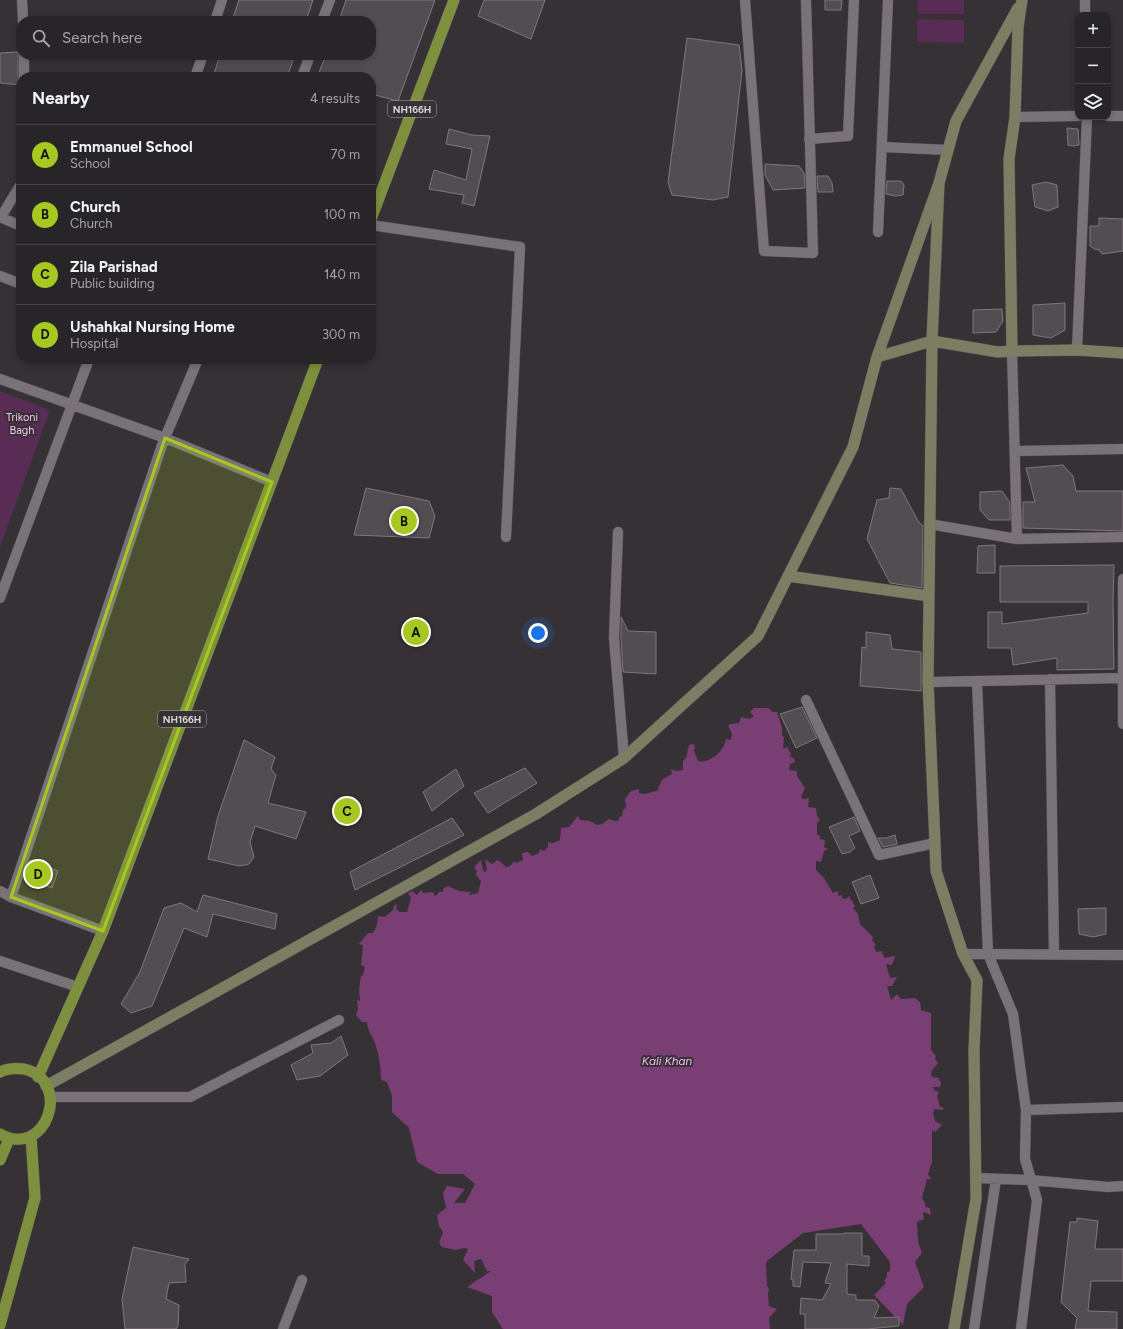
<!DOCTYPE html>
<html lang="en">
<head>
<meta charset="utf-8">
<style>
  :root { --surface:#282528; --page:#343134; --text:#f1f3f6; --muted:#a5a5a8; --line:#444245; --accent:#a6c821 }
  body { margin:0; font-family:Figtree,sans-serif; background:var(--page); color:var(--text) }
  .controls { position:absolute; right:12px; top:12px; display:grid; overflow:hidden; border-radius:8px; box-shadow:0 2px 6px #0003 }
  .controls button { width:36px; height:36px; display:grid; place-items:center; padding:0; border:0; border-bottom:1px solid var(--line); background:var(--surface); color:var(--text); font:20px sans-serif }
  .you { position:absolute; left:538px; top:633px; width:14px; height:14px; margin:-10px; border:3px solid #fff; border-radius:50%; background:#1a73e8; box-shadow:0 0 0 6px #1a73e833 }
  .badge { display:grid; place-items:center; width:26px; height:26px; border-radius:50%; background:var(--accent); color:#111; font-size:13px; font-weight:700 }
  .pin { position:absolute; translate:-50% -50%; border:2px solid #fff; box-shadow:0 1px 4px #0006 }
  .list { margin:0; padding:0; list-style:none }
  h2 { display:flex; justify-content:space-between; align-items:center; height:52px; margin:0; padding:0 16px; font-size:17px }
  h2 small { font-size:13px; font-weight:400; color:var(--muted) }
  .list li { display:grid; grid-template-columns:26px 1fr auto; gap:12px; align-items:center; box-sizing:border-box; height:60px; padding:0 16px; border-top:1px solid var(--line) }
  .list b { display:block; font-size:15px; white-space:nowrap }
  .list p { margin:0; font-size:13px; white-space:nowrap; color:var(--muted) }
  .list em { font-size:13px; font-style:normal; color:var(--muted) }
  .icon { flex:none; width:22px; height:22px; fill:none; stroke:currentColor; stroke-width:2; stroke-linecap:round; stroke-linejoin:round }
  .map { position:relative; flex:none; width:1123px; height:1329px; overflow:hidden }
  .search { position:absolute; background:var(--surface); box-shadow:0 2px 6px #0003; left:16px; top:16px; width:360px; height:44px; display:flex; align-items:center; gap:10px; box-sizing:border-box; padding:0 14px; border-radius:16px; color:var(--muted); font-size:15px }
  .panel { position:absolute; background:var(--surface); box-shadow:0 2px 6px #0003; left:16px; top:72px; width:360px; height:292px; border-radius:16px }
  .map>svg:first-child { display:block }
  .green { fill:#592c55 }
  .water { fill:#793e74 }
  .building { fill:#524d51; stroke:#7e787d }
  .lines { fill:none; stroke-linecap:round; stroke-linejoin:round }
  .minor-casing { stroke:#524e51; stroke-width:11 }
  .secondary-casing { stroke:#524e51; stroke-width:12 }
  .trunk-casing { stroke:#524e51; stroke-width:12 }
  .minor { stroke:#797378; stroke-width:10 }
  .secondary { stroke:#7b7e62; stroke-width:11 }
  .trunk { stroke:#7e903e; stroke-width:11 }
  .marked { fill:#a6c821; fill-opacity:0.2; stroke:#a6c821; stroke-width:3; stroke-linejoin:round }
  .labels { text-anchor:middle; stroke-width:4; stroke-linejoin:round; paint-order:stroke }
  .shield { fill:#363135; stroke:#a8a4a7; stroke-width:1 }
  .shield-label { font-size:10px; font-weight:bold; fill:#d9d6d8 }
  .park-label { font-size:11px; fill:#f8c3f1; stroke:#363135 }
  .water-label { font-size:12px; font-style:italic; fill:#feb8f6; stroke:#363135 }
</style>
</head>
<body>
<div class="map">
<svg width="1123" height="1329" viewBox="0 0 1123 1329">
  <rect width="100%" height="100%" fill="#363135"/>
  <path class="green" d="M918 0H964V14H918Z
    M917 19 964 20V43L917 42Z
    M0 391 50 410 0 547Z"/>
  <path class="water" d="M754 708H768L773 712H777L782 728V736L784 737 783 749 787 747 791 754 790 757 794 758 795 762 790 764 789 770 797 771V776L805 788 801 797 803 799 809 798 808 807 816 808 817 816 820 820 817 823V834L820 836V839L825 840 824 847 828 849 824 851 821 862 816 861V870L824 878 833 893 838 891V896L842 895V898L846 899 849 896 855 906 853 908 858 914 860 924 873 937 872 940 876 945 874 946 876 952 882 951 884 958 894 956 895 957 892 965 886 964 890 978 897 977 892 986H887L891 1000 897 994 901 999 915 998 920 1002 921 1010 931 1013V1050L936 1056 935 1059 938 1063C935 1068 929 1070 932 1077L939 1078V1080L941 1082 940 1087H933L934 1090 939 1092 937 1096 940 1107 944 1108 943 1110 935 1109 933 1112 935 1121 942 1125 935 1132 932 1130V1162L928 1174 931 1179H927L922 1198 925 1203V1207L930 1208 931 1215 924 1212 923 1213 924 1219 917 1222 918 1242 922 1253 915 1262 924 1287 907 1304 903 1325 874 1295 886 1283 884 1281 887 1277V1272L890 1271V1262L861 1224 803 1233 767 1261 766 1263 767 1286 769 1289 768 1293 769 1306 777 1309 769 1318 770 1329H503L492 1312V1296L467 1287 491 1271H487L481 1259 474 1261 475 1273 463 1260 468 1249 464 1248 456 1250 442 1247 439 1243 443 1232 439 1226 437 1215 446 1208 443 1193 447 1186 465 1189 454 1203H465L475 1184 463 1174H438L417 1162 409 1128 392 1112V1096L387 1082 381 1080C381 1067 379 1055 375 1043 372 1035 367 1030 367 1022H362L356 1015 358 1009 357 1000 360 1001 359 989 361 976 363 975 365 967 361 965 363 945 359 944 368 933H373L377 925 378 916 385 917 393 910 394 906 397 904 396 909 400 912H407L411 898 408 893 412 891 417 895 421 890 423 893 433 892 435 896 437 895 439 892H442L444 888 448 886 459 891 471 892 469 895 478 893 481 881 476 875 477 871 475 869V866L481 860 483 870 485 872 487 870 485 859 492 864 498 860 506 867 510 866 514 861 516 863 523 860 522 853 528 852 532 856 539 853 540 849 544 851 548 847V842L553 843 560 840 561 828 569 827 578 816 580 820 590 821 597 825 602 824 609 819 615 821 619 820V817L622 816 623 810 626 807 625 799 631 791 639 789V793L645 794 659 790 658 787 663 779 672 774 671 769 675 771 683 770V761L686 758 689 745 694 744 695 747 694 751 698 761C710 764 725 750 726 739L730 740C734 735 731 731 728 726L730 724 739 723 741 717 750 719 754 716 750 712Z"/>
  <path class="building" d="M239 0H313L306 21H232Z
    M346 0H435L398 101 371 94V77H317L326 55H371V21H339Z
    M484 0H545L531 39 478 16Z
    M825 0H842L841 10H825Z
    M687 38 739 45 742 70 728 197 713 200 672 195 668 182Z
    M18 52V77L21 85 0 83V53Z
    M220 55H295L287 77H213Z
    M1067 128 1078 129 1079 145 1073 146 1068 145Z
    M449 129 472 135 490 136 474 206 462 203 464 195 429 189 434 170 466 180 472 149 446 144Z
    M765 164 799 166 804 173 805 188 773 190 765 175Z
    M817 176H828L832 183 833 192H818Z
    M887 181H901L904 185 903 195 895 196 886 194Z
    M1046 182 1057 185 1058 207 1048 211 1035 207 1032 185Z
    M1099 218 1123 219V251L1102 254 1098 249 1096 250 1090 246V226H1099Z
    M1065 303V330L1051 338 1033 335V305Z
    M1002 309 1003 321 996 332 973 333V310Z
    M1063 465 1073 476 1076 491H1123V531L1023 528V502H1035L1026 468Z
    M366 488 429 501 435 516 429 538 354 535Z
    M890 488 901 489 918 521 923 526 922 588 890 583 867 539 877 500 889 498Z
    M1002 491 1010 503V520H989L980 510V492Z
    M995 545V573H977L978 546Z
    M1114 565 1113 602 1114 669 1057 670V658L1013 665 1011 648H988V612H1002V624L1088 613V602H1000V566Z
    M621 617 628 631 656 632V674L623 672 621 638Z
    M866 632 890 635 892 649 921 652V691L860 686 862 647 866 648Z
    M802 707 817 738 796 748 780 714Z
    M244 740 275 757 271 769 276 775 268 803 306 812 296 839 255 826 250 842 254 857 249 864 239 866 208 859 218 816Z
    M525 768 537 783 488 813 474 793Z
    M456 769 464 786 432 811 423 792Z
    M854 817 860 831 849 836 855 848 850 852 842 854 829 827Z
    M452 818 464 835 355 890 350 872Z
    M895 835 897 844 883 847 878 838H886Z
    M30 860 58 871 52 888 24 877Z
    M870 875 879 898 861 904 852 882Z
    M203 895 277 914 275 929 213 914 207 937 184 928 152 1006 131 1013 121 1004 140 972 164 908 181 903 197 912Z
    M1106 908V934L1093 937 1079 934 1078 909Z
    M341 1036 348 1055 320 1076 297 1080 291 1065 313 1053 311 1045 331 1043Z
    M1077 1218 1098 1221 1095 1249H1123V1281H1091L1088 1311 1117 1312V1329H1075L1077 1318 1061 1302 1070 1222H1077Z
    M844 1233H862V1256H869V1266L847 1264V1294L856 1295V1300H875L879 1306 874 1318 899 1317V1326L867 1329H805V1314H800L801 1298 822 1300 831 1284 825 1283 831 1263 803 1262 800 1287 793 1286V1280L791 1279 794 1250H816V1234H844Z
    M133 1247 189 1259 185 1264 186 1282 169 1283 166 1299 179 1305 178 1326 176 1329H125L122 1299Z"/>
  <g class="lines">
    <g class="minor-casing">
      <path id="minor" d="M22 0 23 21
        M745 0 764 251 813 253 806 0
        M1085 0V15
        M215 21 222 0
        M322 21 330 0
        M24 55V77
        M195 77 203 55
        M302 77 310 55
        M1108 116H1123
        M1015 117 1078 116
        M809 139 848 136 854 0
        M882 147 948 150
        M0 217 21 226
        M1 217 21 184
        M371 225 520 247 506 537
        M878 232 888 0
        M0 276 21 284
        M1077 350 1087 117
        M1012 351 1017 539
        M0 379 165 438 272 482
        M1015 451 1123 449
        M929 524 1017 539 1123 537
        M618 532 614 638 624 758
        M1123 579V724
        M0 598 89 359
        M1050 679 1054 954
        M977 681 988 954 1013 1014 1026 1110 1025 1159 1037 1200 1021 1329
        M928 682 1123 678
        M806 700 879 855 935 843
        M0 891 11 897 103 931
        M11 897 162 445 198 359
        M963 954 1123 955
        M0 961 78 987
        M50 1097H190L339 1020
        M1026 1110 1123 1107
        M976 1178 1030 1180 1108 1187 1123 1186
        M283 1329 302 1280
        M974 1329 996 1179"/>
    </g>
    <g class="secondary-casing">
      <path id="secondary" d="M939 183 932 341 928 682 935 843 936 871 963 954 977 980 974 1051 976 1199 954 1329
        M1012 351 1077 350 1123 353
        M877 357 939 183 956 121 1018 8
        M788 576 929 596
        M46 1086 536 814 624 758 758 636 853 447 877 357 932 341 998 352 1012 351 1009 159 1015 117 1018 27 1022 0"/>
    </g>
    <g class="trunk-casing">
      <path id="trunk" d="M371 219 454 0
        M0 1072C8 1068 15 1068 24 1069 73 1080 47 1160 0 1134
        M38 1077 103 931 318 359
        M0 1160 9 1139
        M0 1325 35 1198 31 1136"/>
    </g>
    <use href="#minor" class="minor"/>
    <use href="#secondary" class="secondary"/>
    <use href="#trunk" class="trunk"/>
  </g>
  <path class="marked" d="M165 438 272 482 103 931 11 897Z"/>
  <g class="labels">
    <g class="shield">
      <rect x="388" y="101" width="48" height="16" rx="3"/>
      <rect x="158" y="711" width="48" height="16" rx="3"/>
    </g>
    <g class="shield-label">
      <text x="412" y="113">NH166H</text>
      <text x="182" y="723">NH166H</text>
    </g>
    <g class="park-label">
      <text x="22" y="421">Trikoni<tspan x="22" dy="13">Bagh</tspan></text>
    </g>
    <g class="water-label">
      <text x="667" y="1065">Kali Khan</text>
    </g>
  </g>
</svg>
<div class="controls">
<button>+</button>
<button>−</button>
<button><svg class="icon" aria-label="layers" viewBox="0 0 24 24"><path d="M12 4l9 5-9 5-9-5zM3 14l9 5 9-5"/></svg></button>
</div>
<div class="you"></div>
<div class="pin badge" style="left:416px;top:632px">A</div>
<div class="pin badge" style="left:404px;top:521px">B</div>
<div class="pin badge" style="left:347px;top:811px">C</div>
<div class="pin badge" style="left:38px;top:874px">D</div>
<div class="search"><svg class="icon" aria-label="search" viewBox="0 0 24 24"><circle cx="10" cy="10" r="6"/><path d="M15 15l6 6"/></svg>Search here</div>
<section class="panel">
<h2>Nearby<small>4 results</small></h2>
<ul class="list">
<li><span class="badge">A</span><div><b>Emmanuel School</b><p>School</p></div><em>70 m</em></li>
<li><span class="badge">B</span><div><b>Church</b><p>Church</p></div><em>100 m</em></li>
<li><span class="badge">C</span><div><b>Zila Parishad</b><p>Public building</p></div><em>140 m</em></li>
<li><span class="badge">D</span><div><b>Ushahkal Nursing Home</b><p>Hospital</p></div><em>300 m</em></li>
</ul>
</section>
</div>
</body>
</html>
